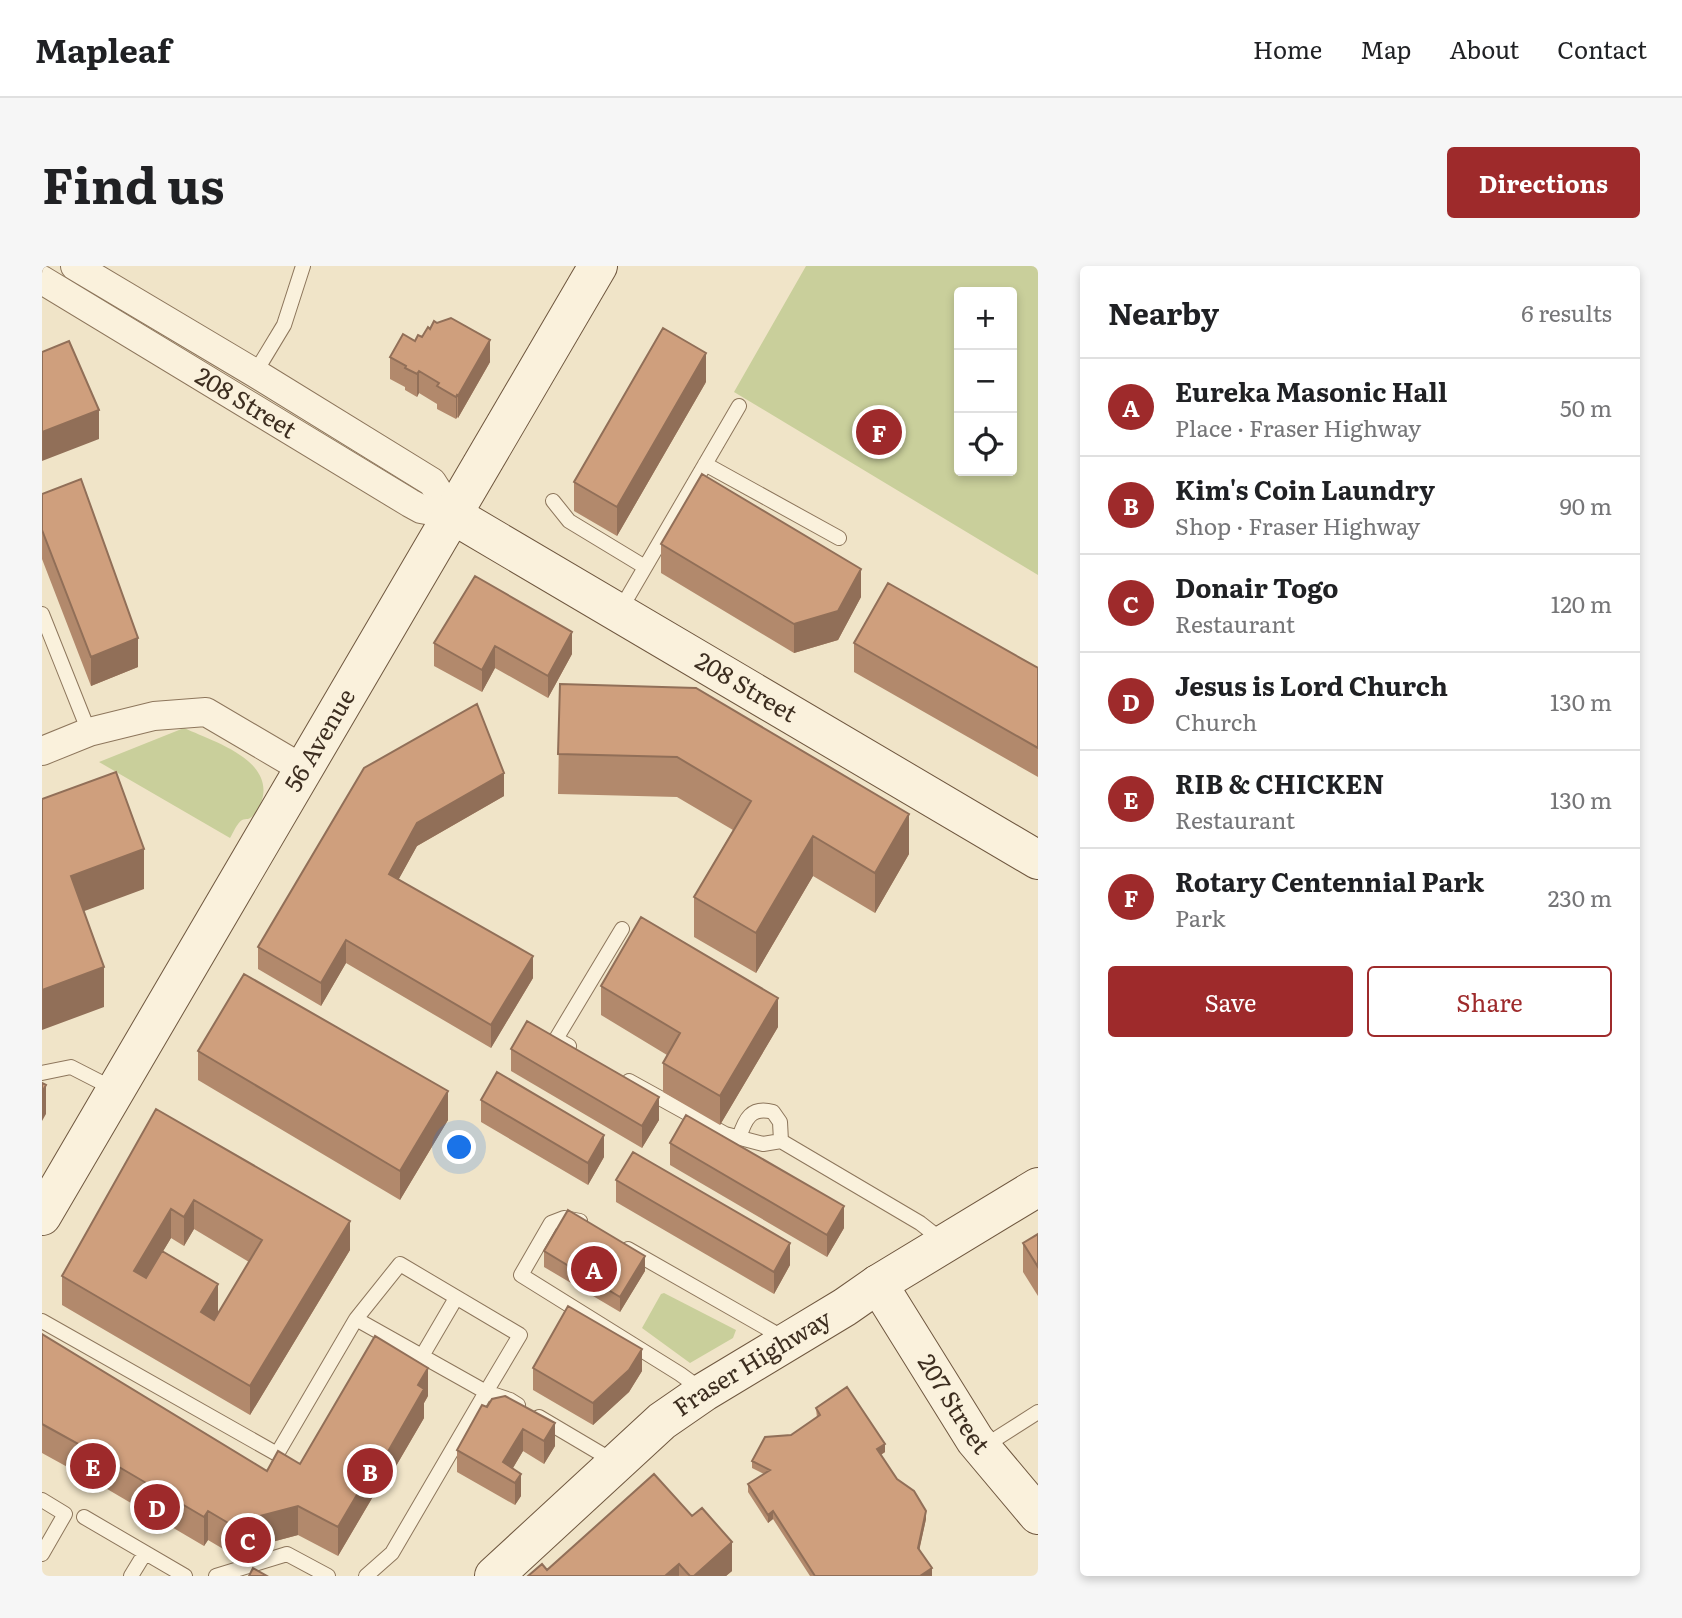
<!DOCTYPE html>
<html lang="en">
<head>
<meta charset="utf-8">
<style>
  :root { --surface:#fff; --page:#f6f6f6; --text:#202124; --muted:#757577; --line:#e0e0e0; --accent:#9e2a2b }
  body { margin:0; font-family:Literata,serif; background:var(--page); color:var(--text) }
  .controls { position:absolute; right:21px; top:21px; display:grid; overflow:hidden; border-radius:7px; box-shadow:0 4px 10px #0003 }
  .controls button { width:63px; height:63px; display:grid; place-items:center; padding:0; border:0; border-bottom:2px solid var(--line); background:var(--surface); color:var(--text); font:35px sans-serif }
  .you { position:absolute; left:418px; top:882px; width:24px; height:24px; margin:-18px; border:5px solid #fff; border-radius:50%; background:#1a73e8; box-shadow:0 0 0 10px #1a73e833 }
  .badge { display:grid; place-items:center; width:46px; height:46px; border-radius:50%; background:var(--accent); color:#fff; font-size:23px; font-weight:700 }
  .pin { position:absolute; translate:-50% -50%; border:4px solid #fff; box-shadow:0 2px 7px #0006 }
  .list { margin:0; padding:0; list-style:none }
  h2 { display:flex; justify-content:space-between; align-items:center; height:91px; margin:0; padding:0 28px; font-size:30px }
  h2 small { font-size:23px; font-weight:400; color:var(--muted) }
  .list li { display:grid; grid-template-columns:46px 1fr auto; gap:21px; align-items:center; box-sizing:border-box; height:98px; padding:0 28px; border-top:2px solid var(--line) }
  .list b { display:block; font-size:26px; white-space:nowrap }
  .list p { margin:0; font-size:23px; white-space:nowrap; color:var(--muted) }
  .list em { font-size:23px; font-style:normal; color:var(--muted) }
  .actions { display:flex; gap:14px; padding:21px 28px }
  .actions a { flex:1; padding:16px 0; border:2px solid var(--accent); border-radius:7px; text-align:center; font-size:24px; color:var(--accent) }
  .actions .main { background:var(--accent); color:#fff }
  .icon { flex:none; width:38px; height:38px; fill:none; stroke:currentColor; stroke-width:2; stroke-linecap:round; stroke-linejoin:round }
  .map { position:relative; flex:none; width:996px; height:1310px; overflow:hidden; border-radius:7px }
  header { display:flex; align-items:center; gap:42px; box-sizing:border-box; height:98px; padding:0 35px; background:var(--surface); border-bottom:2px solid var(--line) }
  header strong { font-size:33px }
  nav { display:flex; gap:38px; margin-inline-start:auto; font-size:24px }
  .intro { display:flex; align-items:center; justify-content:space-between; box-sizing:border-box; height:168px; padding:0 42px }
  h1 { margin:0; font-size:49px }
  .button { padding:18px 32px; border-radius:7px; background:var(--accent); color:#fff; font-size:24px; font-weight:700 }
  main { display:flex; gap:42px; padding:0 42px }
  aside { flex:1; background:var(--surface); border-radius:7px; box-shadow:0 4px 10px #0003 }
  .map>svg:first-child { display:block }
  .green { fill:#c9cf9b; fill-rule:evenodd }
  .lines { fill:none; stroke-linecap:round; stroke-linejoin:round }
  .lane-casing { stroke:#8d765c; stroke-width:16 }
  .street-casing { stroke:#8d765c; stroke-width:30 }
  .secondary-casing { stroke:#6f573f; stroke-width:40 }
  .lane { stroke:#faf1dc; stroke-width:14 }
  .street { stroke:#faf1dc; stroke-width:28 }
  .secondary { stroke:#faf1dc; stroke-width:38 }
  .wall { fill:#b2896c; fill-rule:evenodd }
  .shaded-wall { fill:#916f58 }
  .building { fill:#cf9f7d; stroke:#916f58; stroke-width:2; fill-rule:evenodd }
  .labels { text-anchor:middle; stroke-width:5; stroke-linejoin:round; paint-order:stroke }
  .street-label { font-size:24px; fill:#3d2e20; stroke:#f7eed8 }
</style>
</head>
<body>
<header>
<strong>Mapleaf</strong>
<nav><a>Home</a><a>Map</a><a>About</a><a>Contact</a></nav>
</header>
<div class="intro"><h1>Find us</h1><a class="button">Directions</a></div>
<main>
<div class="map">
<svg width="996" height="1310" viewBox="0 0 996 1310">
  <rect width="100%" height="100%" fill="#f0e4c8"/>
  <path class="green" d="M764 0H996V309L692 126ZM917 26H970V205H917Z
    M142 462C170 475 235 494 219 537 216 543 212 551 206 553 204 553 202 553 200 554 195 557 191 567 188 572L57 496Z
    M622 1027 694 1064 691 1072 648 1097 600 1062 619 1028Z"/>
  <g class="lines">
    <g class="lane-casing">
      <path id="lane" d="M213 107 242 59 261 0
        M663 198 797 272
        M511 235 527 255 603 301
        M577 346 697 140
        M0 348 47 466
        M527 780 514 773 580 663
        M0 807 29 801 72 823
        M587 815 683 868 721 878 739 875 878 957 901 975
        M697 872C703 853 709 840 731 846L738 856 739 875
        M538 955 522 952 509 957 479 1009 638 1108 660 1124
        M586 983 742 1072
        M0 1055 235 1188 314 1053 444 1126 478 1069 358 998 314 1053
        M380 1090 414 1032
        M497 1151 573 1196
        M941 1181 996 1146
        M0 1234 23 1248 0 1288
        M42 1251 143 1310
        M89 1310 103 1287
        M174 1310 245 1288 286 1310
        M324 1310 350 1287 444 1126 468 1134 476 1139"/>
    </g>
    <g class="street-casing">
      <g id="street">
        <path d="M33 0 213 107 390 216 411 249"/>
        <path id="s1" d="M0 14 368 237 379 243 411 249"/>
        <path d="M0 485 47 466 112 450 164 446 261 503"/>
      </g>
    </g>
    <g class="secondary-casing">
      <g id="secondary">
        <path id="s2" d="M411 249 996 594"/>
        <path id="s3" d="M0 950 556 0"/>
        <path id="s4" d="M836 1018 933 1174 996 1249"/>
        <path id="s5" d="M452 1310 620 1155 662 1126 803 1041 836 1018 996 921"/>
      </g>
    </g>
    <use href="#lane" class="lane"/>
    <use href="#street" class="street"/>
    <use href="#secondary" class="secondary"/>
  </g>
  <path class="wall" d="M380 71 448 96 416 152 415 151 414 153 395 143V138L377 127 375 131 363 124V121L348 113V91L373 75Z
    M664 116 575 270 532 245V216Z
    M0 228 96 401 49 420 0 293Z
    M619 278 819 331 796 374 752 387 619 307Z
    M433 310 530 388 506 432 453 402 440 426 392 400V377Z
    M812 377 996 402V511L812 406Z
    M518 418 867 588 833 647 771 610 714 707 652 671V631L691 564 635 531 516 528Z
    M322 502 462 530 375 580 356 614 491 712 449 782 304 697 279 740 216 703V681Z
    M559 720 736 761 678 859 621 826V797L625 789 559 749Z
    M469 783 617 854 600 882 469 805Z
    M156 785 406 854 358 934 156 814Z
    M439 834 562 891 546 919 439 856Z
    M114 843 308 984 208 1149 20 1039V1010ZM152 963 207 996 176 1047 121 985 129 972 142 980Z
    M628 877 802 962 785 991 628 899Z
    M574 914 748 999 732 1028 574 936Z
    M996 968V1030L981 1006V977Z
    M502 985 603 1005 578 1046 502 1001Z
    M0 1068 225 1205 258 1198 386 1130 382 1137V1152L340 1224 336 1222 296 1290 256 1269 188 1287 166 1274 162 1280 60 1220 0 1187Z
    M491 1102 600 1105 587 1126 551 1159 491 1124Z
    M445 1141 513 1180 502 1198 481 1185 471 1202 479 1230 473 1239 415 1206V1184Z
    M774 1142 843 1186 839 1189 855 1213 884 1253 877 1284 890 1310H768L731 1253 726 1257 706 1226V1218L722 1208 710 1202V1195L775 1152Z
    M612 1208 690 1305 684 1310H486L505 1304Z"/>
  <path class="shaded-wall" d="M448 74V96L416 152V130Z
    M664 87V116L575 270V241Z
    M377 105V127L375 131V108Z
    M415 129V151L414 153V131Z
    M57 144V173L0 195V166Z
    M819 303V331L796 374 752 387V358Z
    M530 366V388L506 432V410Z
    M96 372V401L49 420V391Z
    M453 380V402L440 426V404Z
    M462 507V530L375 580 347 631V608L375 557Z
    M867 548V588L833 647V607Z
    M771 570V610L714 707V667Z
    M102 583V623L29 650V610Z
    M304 674V697L279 740V717Z
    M491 690V712L449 782V759Z
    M62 701V741L0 764V724Z
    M736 732V761L678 859V830Z
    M4 819V848L0 855V826Z
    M406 825V854L358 934V905Z
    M617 831V854L600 882V860Z
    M562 869V891L546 919V897Z
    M152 934V963L142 980V951Z
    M802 940V962L785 991V969Z
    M129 943V972L92 1034V1005Z
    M308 955V984L208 1149V1120Z
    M748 977V999L732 1028V1006Z
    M603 990V1005L578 1046V1031Z
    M176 1018V1047L159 1075V1046Z
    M600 1083V1105L587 1126 551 1159V1137Z
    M386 1102V1130L382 1137V1152L340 1224V1196L376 1119Z
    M513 1157V1180L502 1198V1175Z
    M481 1163V1185L465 1212 461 1196Z
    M843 1178V1186L835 1191V1183Z
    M336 1193V1222L296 1290V1261Z
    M479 1208V1230L473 1239V1217Z
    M256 1240V1269L188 1287V1258Z
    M166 1245V1274L162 1280V1251Z
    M731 1245V1253L726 1257V1249Z
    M884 1245V1253L876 1290V1282Z
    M690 1276V1305L684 1310H652Z
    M637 1298V1310H623Z
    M890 1302V1310H878Z"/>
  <path class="building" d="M409 52 448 74 416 130 415 129 414 131 395 120 397 117 377 105 375 108 363 102 364 100 348 91 361 68 373 75 376 69 380 71 386 61 388 63 392 55 395 57Z
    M621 62 664 87 575 241 532 216Z
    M27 75 57 144 0 166V86Z
    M660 208 819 303 796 345 752 358 619 278Z
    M39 213 96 372 49 391 0 264V228Z
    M433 310 530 366 506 410 453 380 440 404 392 377Z
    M846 317 996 402V482L812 377Z
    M518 418 654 422 867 548 833 607 771 570 714 667 652 631 709 535 635 491 516 488Z
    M435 438 462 507 375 557 347 608 491 690 449 759 304 674 279 717 216 681 322 502Z
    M74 506 102 583 29 610 62 701 0 724V533Z
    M599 651 736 732 678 830 621 797 638 767 559 720Z
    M202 708 406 825 358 905 156 785Z
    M485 755 617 831 600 860 469 783Z
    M455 806 562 869 546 897 439 834Z
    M0 817 4 819 0 826Z
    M114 843 308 955 208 1120 20 1010ZM152 934 220 974 172 1054 159 1046 176 1018 120 985 104 1012 92 1005 129 943 142 951Z
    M644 849 802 940 785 969 628 877Z
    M591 886 748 977 732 1006 574 914Z
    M526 944 603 990 578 1031 502 985Z
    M996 968V1001L981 977Z
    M526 1040 600 1083 587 1104 551 1137 491 1102Z
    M0 1068 225 1205 236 1185 258 1198 333 1070 386 1102 376 1119 382 1123 340 1196 336 1193 296 1261 256 1240 188 1258 166 1245 162 1251 60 1191 0 1158Z
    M805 1121 843 1178 835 1183 855 1213 872 1225 884 1245 876 1282 890 1302 878 1310H773L731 1245 726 1249 706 1218 728 1204 710 1195 723 1171 749 1169 778 1149 774 1142Z
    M463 1130 513 1157 502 1175 481 1163 461 1196 479 1208 473 1217 415 1184 440 1139 445 1141 450 1133Z
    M612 1208 650 1250 660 1242 690 1276 652 1310H648L637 1298 623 1310H486L500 1298 505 1304Z
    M211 1302 225 1310H207Z"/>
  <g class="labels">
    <g class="street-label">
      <text dy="8" stroke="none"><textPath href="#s1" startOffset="238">208 Street</textPath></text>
      <text dy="8" stroke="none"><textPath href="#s2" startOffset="340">208 Street</textPath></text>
      <text dy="8" stroke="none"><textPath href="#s3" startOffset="551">56 Avenue</textPath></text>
      <text dy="8" stroke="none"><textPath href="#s5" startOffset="336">Fraser Highway</textPath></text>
      <text dy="8" stroke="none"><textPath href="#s4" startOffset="142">207 Street</textPath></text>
    </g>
  </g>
</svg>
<div class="controls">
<button>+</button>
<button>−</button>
<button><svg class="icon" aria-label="locate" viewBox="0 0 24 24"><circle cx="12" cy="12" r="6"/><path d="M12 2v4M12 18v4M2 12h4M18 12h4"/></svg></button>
</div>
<div class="you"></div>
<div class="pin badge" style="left:552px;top:1003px">A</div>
<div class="pin badge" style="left:328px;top:1205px">B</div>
<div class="pin badge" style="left:206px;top:1274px">C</div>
<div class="pin badge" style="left:115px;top:1241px">D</div>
<div class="pin badge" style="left:51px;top:1200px">E</div>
<div class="pin badge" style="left:837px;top:166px">F</div>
</div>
<aside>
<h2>Nearby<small>6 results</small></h2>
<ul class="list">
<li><span class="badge">A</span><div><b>Eureka Masonic Hall</b><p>Place · Fraser Highway</p></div><em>50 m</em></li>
<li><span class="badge">B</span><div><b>Kim's Coin Laundry</b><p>Shop · Fraser Highway</p></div><em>90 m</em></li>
<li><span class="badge">C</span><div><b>Donair Togo</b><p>Restaurant</p></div><em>120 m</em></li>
<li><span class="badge">D</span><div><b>Jesus is Lord Church</b><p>Church</p></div><em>130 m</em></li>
<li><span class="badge">E</span><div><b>RIB &amp; CHICKEN</b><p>Restaurant</p></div><em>130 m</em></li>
<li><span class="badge">F</span><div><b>Rotary Centennial Park</b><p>Park</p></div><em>230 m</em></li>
</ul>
<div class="actions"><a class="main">Save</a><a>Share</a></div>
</aside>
</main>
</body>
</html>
